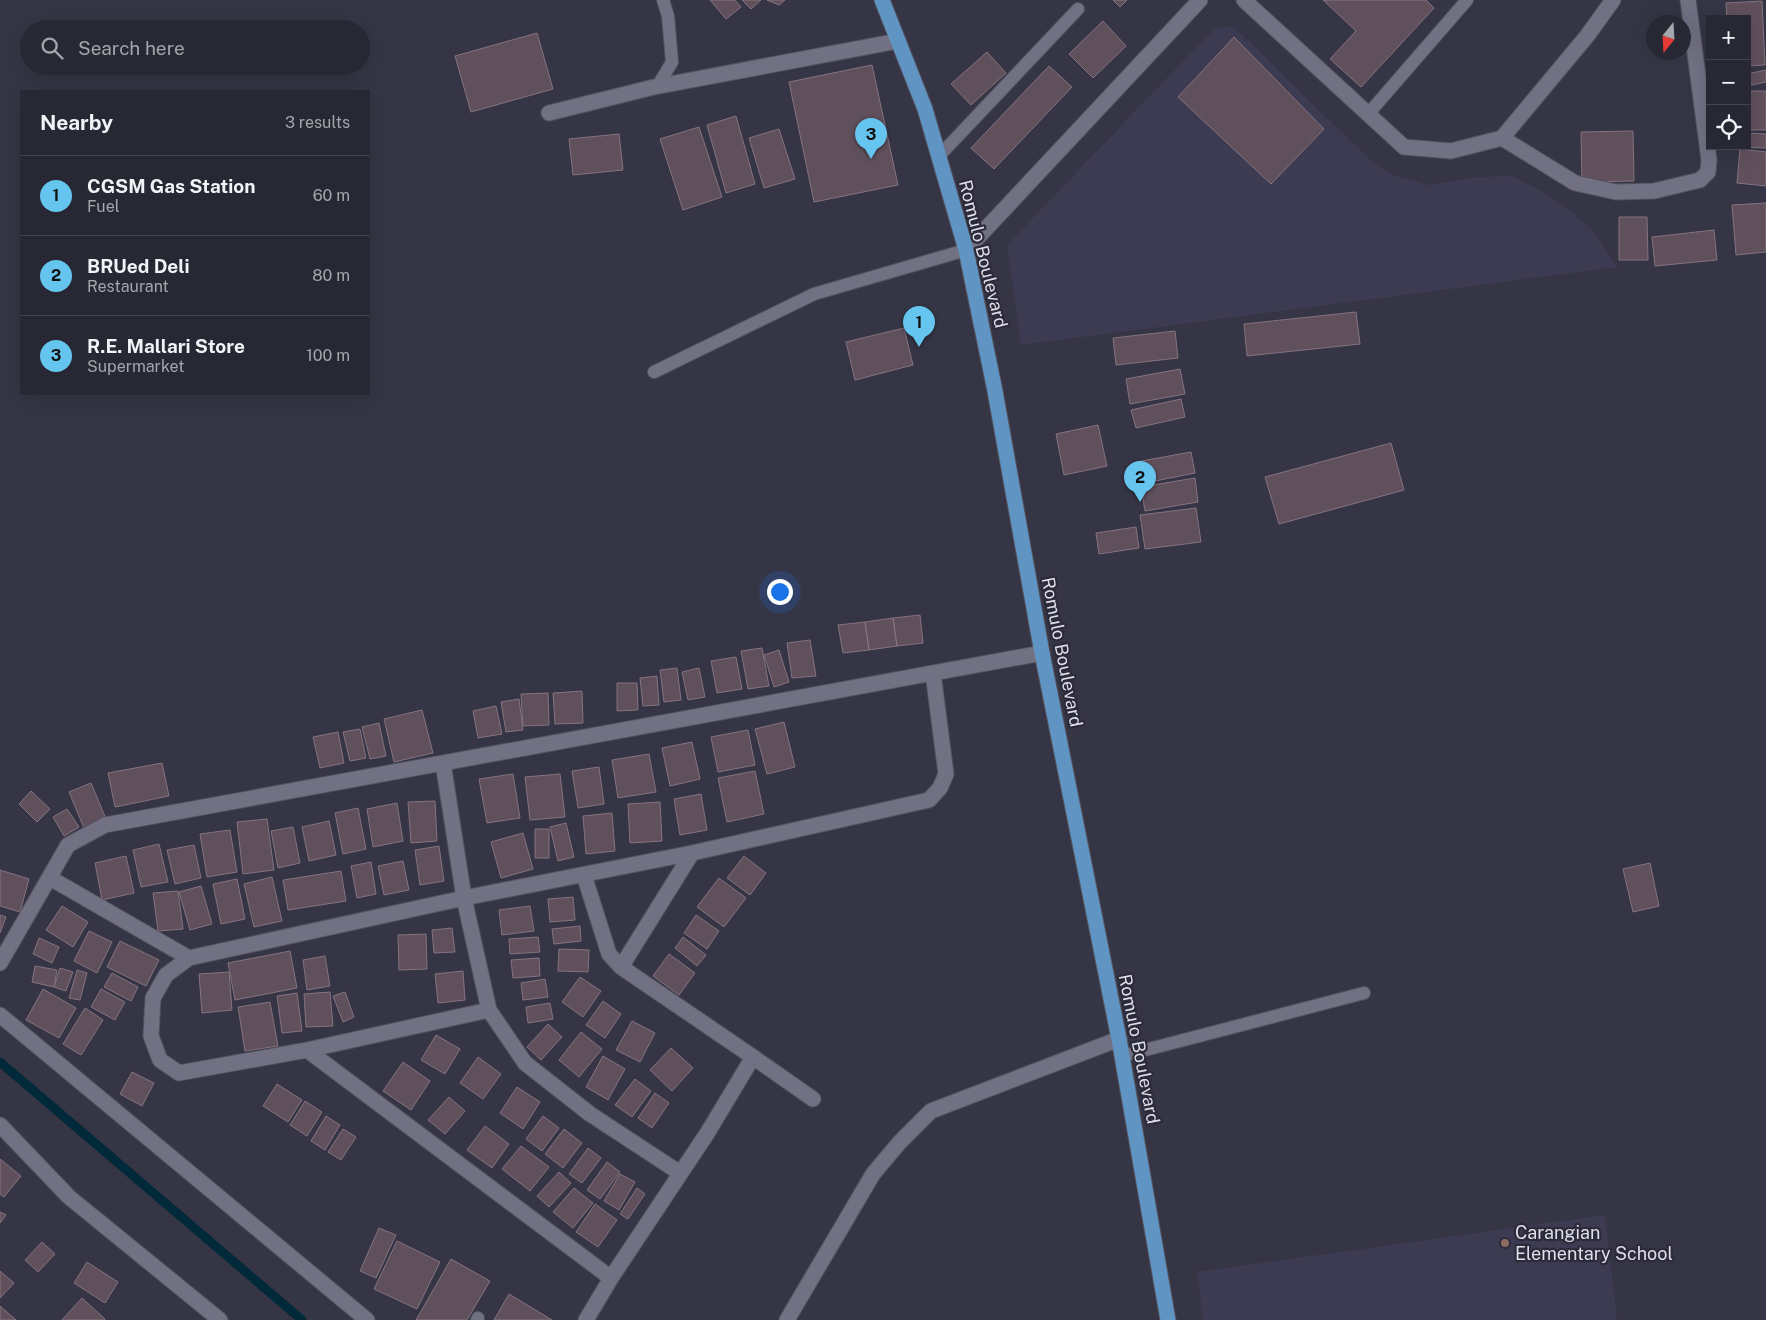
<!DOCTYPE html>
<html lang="en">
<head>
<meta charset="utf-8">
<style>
  :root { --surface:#282834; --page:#30303c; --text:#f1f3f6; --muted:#a5a6ac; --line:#44444f; --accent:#65c5ef }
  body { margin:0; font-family:"Public Sans",sans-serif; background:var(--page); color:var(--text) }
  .controls { position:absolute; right:15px; top:15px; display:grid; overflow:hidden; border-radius:0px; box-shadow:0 5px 20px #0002 }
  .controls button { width:45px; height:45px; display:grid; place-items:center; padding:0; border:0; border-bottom:1px solid var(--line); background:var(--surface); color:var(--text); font:25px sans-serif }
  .compass { position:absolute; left:1646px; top:15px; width:45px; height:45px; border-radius:50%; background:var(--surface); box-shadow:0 5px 20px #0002; rotate:198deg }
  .you { position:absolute; left:779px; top:591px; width:18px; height:18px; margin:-12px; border:4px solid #fff; border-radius:50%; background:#1a73e8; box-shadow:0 0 0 8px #1a73e833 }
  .badge { display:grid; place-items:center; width:32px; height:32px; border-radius:50%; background:var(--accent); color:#111; font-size:16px; font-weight:700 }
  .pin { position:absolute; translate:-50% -41px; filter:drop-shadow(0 1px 2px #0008) }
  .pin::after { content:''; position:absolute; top:26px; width:18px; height:15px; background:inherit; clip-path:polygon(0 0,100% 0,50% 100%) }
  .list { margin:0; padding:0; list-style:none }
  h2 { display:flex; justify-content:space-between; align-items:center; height:65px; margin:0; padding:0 20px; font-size:21px }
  h2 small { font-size:16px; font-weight:400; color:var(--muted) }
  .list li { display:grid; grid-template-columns:32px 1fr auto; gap:15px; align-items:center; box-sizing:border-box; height:80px; padding:0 20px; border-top:1px solid var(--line) }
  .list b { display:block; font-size:19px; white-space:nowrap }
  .list p { margin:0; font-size:16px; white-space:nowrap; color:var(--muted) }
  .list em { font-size:16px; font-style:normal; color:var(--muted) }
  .icon { flex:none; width:28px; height:28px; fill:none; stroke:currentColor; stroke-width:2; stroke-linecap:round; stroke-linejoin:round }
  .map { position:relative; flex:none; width:1766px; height:1320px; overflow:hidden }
  .search { position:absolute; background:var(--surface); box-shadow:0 5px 20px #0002; left:20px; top:20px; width:350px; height:55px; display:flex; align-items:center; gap:12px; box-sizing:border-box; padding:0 18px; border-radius:28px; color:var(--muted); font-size:19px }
  .panel { position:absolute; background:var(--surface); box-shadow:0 5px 20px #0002; left:20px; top:90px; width:350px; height:305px; border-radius:0px }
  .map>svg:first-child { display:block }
  .built { fill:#3d3b52 }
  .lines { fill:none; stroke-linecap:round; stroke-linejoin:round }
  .stream { stroke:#00293a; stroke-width:9 }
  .building { fill:#60505c; stroke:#857380 }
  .lane-casing { stroke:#535360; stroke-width:14 }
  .street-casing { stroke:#535360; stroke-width:17 }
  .highway-casing { stroke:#535360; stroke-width:17 }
  .lane { stroke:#727184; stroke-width:12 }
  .street { stroke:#727184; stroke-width:15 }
  .highway { stroke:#6094c3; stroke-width:15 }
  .education-dot { fill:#8d6e63; stroke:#2c2b3b; stroke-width:2 }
  .labels { text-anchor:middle; stroke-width:4.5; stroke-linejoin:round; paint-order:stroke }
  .street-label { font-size:18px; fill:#dfdfea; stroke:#2c2b3b }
  .poi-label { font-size:18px; fill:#dfdfea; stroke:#2c2b3b; text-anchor:start }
</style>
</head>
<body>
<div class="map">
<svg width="1766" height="1320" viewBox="0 0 1766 1320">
  <rect width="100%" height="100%" fill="#363545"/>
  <path class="built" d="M1233 26 1371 161 1393 175 1427 185 1478 177 1512 176 1543 192 1574 214 1595 233 1617 267 1021 345 1007 245 1213 30Z
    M1605 1215 1617 1320H1203L1197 1272Z"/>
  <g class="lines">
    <path class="stream" d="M0 1062 302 1320"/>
  </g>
  <path class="building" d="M710 0H735L741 7 726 19Z
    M742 0H761L751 9Z
    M767 0H785L779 5Z
    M1113 0H1127L1120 7Z
    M1323 0H1426L1434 8 1361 87 1330 59 1356 31Z
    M1762 1 1765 65 1747 66V19H1727L1726 3Z
    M1103 21 1126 46 1093 78 1069 54Z
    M537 33 553 89 471 112 455 56Z
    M1234 37 1324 129 1271 184 1178 97Z
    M987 52 1006 73 971 105 951 84Z
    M872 65 898 185 814 202 789 82Z
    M1049 66 1072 87 994 169 971 148Z
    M1766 70V82L1747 86V74Z
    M1747 91H1766V130H1747Z
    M736 116 755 184 726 193 707 125Z
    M699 127 722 197 683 210 660 139Z
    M779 129 795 179 764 188 749 138Z
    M1633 131 1634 181 1582 182 1581 132Z
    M1747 133 1766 134V148L1737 147 1747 146Z
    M619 134 623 170 573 175 569 139Z
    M1740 149 1766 152V186L1737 183Z
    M1766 203V252L1736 255 1732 205Z
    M1619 217H1647L1648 260H1619Z
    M1714 230 1717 260 1655 266 1652 237Z
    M1356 312 1360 344 1247 356 1244 324Z
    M904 328 913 365 855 380 846 342Z
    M1175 331 1178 358 1116 365 1113 338Z
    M1180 369 1185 394 1130 404 1126 379Z
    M1181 399 1185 417 1136 428 1131 410Z
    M1098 425 1107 466 1064 475 1056 434Z
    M1391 443 1404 490 1279 524 1265 477Z
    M1191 452 1195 473 1140 484 1136 462Z
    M1195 478 1198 502 1145 511 1141 487Z
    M1196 508 1201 542 1145 549 1140 515Z
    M1136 527 1139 548 1099 554 1096 533Z
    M920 615 923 643 897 646 893 618Z
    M893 618 897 646 869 650 865 622Z
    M865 622 869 650 843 653 838 625Z
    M810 640 816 676 792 678 787 643Z
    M762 648 769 686 748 689 741 651Z
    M779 650 789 682 774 687 764 655Z
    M736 657 742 689 717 693 711 661Z
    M677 668 681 700 664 702 660 670Z
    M699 668 705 697 688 700 682 672Z
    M657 676 659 705 643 706 640 678Z
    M617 683H637L638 710 617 711Z
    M582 691 583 723 555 724 553 693Z
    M548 693 549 725 523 726 521 694Z
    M519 699 523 730 506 732 501 702Z
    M496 706 502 734 478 738 473 711Z
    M422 710 433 753 394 762 384 719Z
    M784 722 795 767 767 774 755 729Z
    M379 723 386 756 370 759 362 727Z
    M360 729 366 758 350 761 343 732Z
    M748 730 755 765 718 772 711 737Z
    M338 732 344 763 320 768 313 737Z
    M692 742 700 779 670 786 662 748Z
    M649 754 656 792 618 798 612 760Z
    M162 763 169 796 115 807 108 773Z
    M599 767 604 804 578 808 572 771Z
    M755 771 764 814 727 822 718 778Z
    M513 774 520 818 487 823 479 779Z
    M560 774 565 817 530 820 525 777Z
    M91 783 106 819 84 828 69 792Z
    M31 791 50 809 37 822 19 804Z
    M701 794 707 830 680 835 674 799Z
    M435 801 437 841 411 843 408 802Z
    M660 802 662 841 630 843 628 804Z
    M397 803 403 841 373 847 367 809Z
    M358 808 366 849 343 854 335 813Z
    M67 809 79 827 64 836 53 817Z
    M612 813 615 851 586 854 583 816Z
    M267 819 274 870 243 874 237 822Z
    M329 821 336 855 309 861 302 827Z
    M566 823 574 857 558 861 550 827Z
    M293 827 300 863 278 868 271 831Z
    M535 829H549V858H535Z
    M230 830 237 872 207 877 200 834Z
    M523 833 533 869 501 878 491 842Z
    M159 844 168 882 141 887 133 850Z
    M194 845 201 878 175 884 167 850Z
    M439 846 444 881 420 885 415 850Z
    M126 856 134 893 102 900 95 863Z
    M744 856 766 873 750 895 727 878Z
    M403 861 409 890 384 895 378 866Z
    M371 862 376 894 357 898 351 866Z
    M1650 863 1659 906 1633 912 1623 869Z
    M0 870 29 879 20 912 0 906Z
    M341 871 346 901 288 910 283 880Z
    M272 877 282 921 254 927 244 884Z
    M719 878 746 898 724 927 697 907Z
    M237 879 245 919 221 924 213 884Z
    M201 886 212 924 190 930 179 892Z
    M178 891 183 929 158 931 153 893Z
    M573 897 575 920 550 922 548 899Z
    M62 906 88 922 73 947 46 930Z
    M530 906 534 931 502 935 499 910Z
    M0 915 6 917 0 933Z
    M696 915 719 931 707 949 684 933Z
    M580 926 581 941 554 944 552 929Z
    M452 928 455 952 434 953 432 930Z
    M89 931 112 942 97 973 74 961Z
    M426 934 427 969 399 970 398 935Z
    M538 937 540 952 510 954 509 939Z
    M683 937 706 955 697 966 675 948Z
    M39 938 59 947 52 963 33 954Z
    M120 941 159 960 146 986 107 967Z
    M559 949 589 950 588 972 558 971Z
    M290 951 297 988 235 1000 228 963Z
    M669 954 695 973 679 995 653 976Z
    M325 956 330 986 307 990 303 960Z
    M539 958 540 976 513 978 511 960Z
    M35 966 57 970 54 987 32 982Z
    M60 968 73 972 66 991 54 987Z
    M77 970 87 973 80 1000 69 998Z
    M463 971 465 1000 438 1003 435 974Z
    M229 972 232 1010 202 1013 199 974Z
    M112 973 138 987 131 1001 104 987Z
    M580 977 601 991 583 1017 562 1002Z
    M545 979 548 997 523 1000 521 983Z
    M43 989 76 1008 59 1038 26 1020Z
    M101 989 125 1002 115 1020 91 1007Z
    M330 992 333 1026 306 1027 304 994Z
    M345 992 354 1017 343 1022 333 996Z
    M297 993 302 1031 282 1033 277 996Z
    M603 1001 621 1014 605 1038 586 1025Z
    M270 1002 278 1046 245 1051 238 1007Z
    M550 1003 553 1019 528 1023 526 1007Z
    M85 1008 103 1020 81 1055 63 1044Z
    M632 1021 655 1033 640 1062 616 1050Z
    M548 1024 562 1037 541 1060 527 1047Z
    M581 1032 602 1049 579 1077 559 1060Z
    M436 1035 460 1049 445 1074 421 1060Z
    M671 1048 693 1068 672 1091 650 1070Z
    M603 1056 625 1069 608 1100 586 1087Z
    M478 1057 501 1074 483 1099 460 1083Z
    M403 1062 430 1081 411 1110 383 1091Z
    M132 1072 154 1083 142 1106 120 1094Z
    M635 1079 651 1091 632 1117 615 1105Z
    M277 1084 302 1100 288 1122 263 1106Z
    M517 1087 540 1102 523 1129 500 1113Z
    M655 1093 669 1103 652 1128 638 1118Z
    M449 1097 465 1111 445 1134 428 1120Z
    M305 1101 322 1112 307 1136 290 1125Z
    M326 1116 340 1125 325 1150 311 1141Z
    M543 1116 559 1128 542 1151 526 1139Z
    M485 1126 509 1144 492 1168 467 1150Z
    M343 1129 356 1137 341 1160 328 1152Z
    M564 1129 582 1143 563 1168 545 1154Z
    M521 1146 549 1167 530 1191 502 1169Z
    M588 1148 601 1158 582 1183 569 1174Z
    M0 1159 21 1176 4 1197 0 1194Z
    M607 1162 620 1172 600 1199 587 1190Z
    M559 1172 571 1183 549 1207 537 1196Z
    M620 1174 635 1182 619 1210 604 1201Z
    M574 1188 593 1203 573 1228 553 1212Z
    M637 1188 645 1194 628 1219 620 1214Z
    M595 1204 617 1220 598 1247 576 1232Z
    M0 1212 6 1215 0 1223Z
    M379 1228 396 1235 376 1278 360 1271Z
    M397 1241 440 1262 417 1309 374 1289Z
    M42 1242 55 1254 38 1272 25 1260Z
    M451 1259 490 1281 467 1320H416Z
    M87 1262 118 1282 105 1303 74 1283Z
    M0 1271 14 1283 0 1298Z
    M509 1294 552 1320H494Z
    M82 1298 105 1319 104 1320H62Z
    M0 1306 16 1320H0Z"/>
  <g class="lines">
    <g class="lane-casing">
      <path id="lane" d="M657 87 672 62 668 16 663 0
        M1369 113 1467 0
        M939 156 1078 9
        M654 372 814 294 966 250
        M1122 1056 1364 993
        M477 1320 478 1318"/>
    </g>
    <g class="street-casing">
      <path id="street" d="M1244 0 1404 147 1451 151 1502 138 1587 36 1613 0
        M549 113 654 87 898 41
        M1502 138 1575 183 1616 192 1654 191 1700 180 1708 172 1709 160 1688 0
        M966 250 1200 0
        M443 763 464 898 489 1010 525 1063 590 1114 680 1173
        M584 875 609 954 621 967 753 1057 708 1132 611 1278 586 1320
        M50 878 189 958
        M0 963 68 845 105 825 1042 653
        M621 967 692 853
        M489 1010 307 1050 179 1073 160 1060 151 1036 153 998 166 975 189 958 464 898 692 853 929 800 940 788 946 774 933 673
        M0 1015 367 1320
        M307 1050 611 1278
        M753 1057 813 1099
        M0 1125 69 1197 220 1320
        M787 1320 873 1174 899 1143 931 1111 1119 1039"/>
    </g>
    <g class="highway-casing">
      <path id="highway" d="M882 0 925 109 966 250 995 391 1042 653 1119 1039 1168 1320"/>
    </g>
    <use href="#lane" class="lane"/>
    <use href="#street" class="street"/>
    <use href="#highway" class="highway"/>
  </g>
  <circle class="education-dot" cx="1505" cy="1243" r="5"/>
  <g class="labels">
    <g class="street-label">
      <text transform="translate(983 254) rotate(76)" y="6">Romulo Boulevard</text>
      <text transform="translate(1062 652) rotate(79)" y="6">Romulo Boulevard</text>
      <text transform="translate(1139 1049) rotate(79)" y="6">Romulo Boulevard</text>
    </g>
    <g class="poi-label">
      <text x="1515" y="1239">Carangian<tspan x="1515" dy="21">Elementary School</tspan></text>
    </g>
  </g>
</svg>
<div class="controls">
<button>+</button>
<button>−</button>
<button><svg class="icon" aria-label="locate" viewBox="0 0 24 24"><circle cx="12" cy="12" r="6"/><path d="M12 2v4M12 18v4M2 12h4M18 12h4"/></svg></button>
</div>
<svg class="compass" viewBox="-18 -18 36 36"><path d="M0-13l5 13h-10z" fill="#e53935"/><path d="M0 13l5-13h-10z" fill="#a5a6ac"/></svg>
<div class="you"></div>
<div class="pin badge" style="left:919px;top:347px">1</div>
<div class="pin badge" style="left:1140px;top:502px">2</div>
<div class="pin badge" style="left:871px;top:159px">3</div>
<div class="search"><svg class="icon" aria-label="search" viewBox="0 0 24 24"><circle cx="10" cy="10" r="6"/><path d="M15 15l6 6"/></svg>Search here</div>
<section class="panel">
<h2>Nearby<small>3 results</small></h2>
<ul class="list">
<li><span class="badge">1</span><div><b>CGSM Gas Station</b><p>Fuel</p></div><em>60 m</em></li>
<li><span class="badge">2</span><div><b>BRUed Deli</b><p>Restaurant</p></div><em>80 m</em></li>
<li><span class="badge">3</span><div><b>R.E. Mallari Store</b><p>Supermarket</p></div><em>100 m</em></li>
</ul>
</section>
</div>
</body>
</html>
